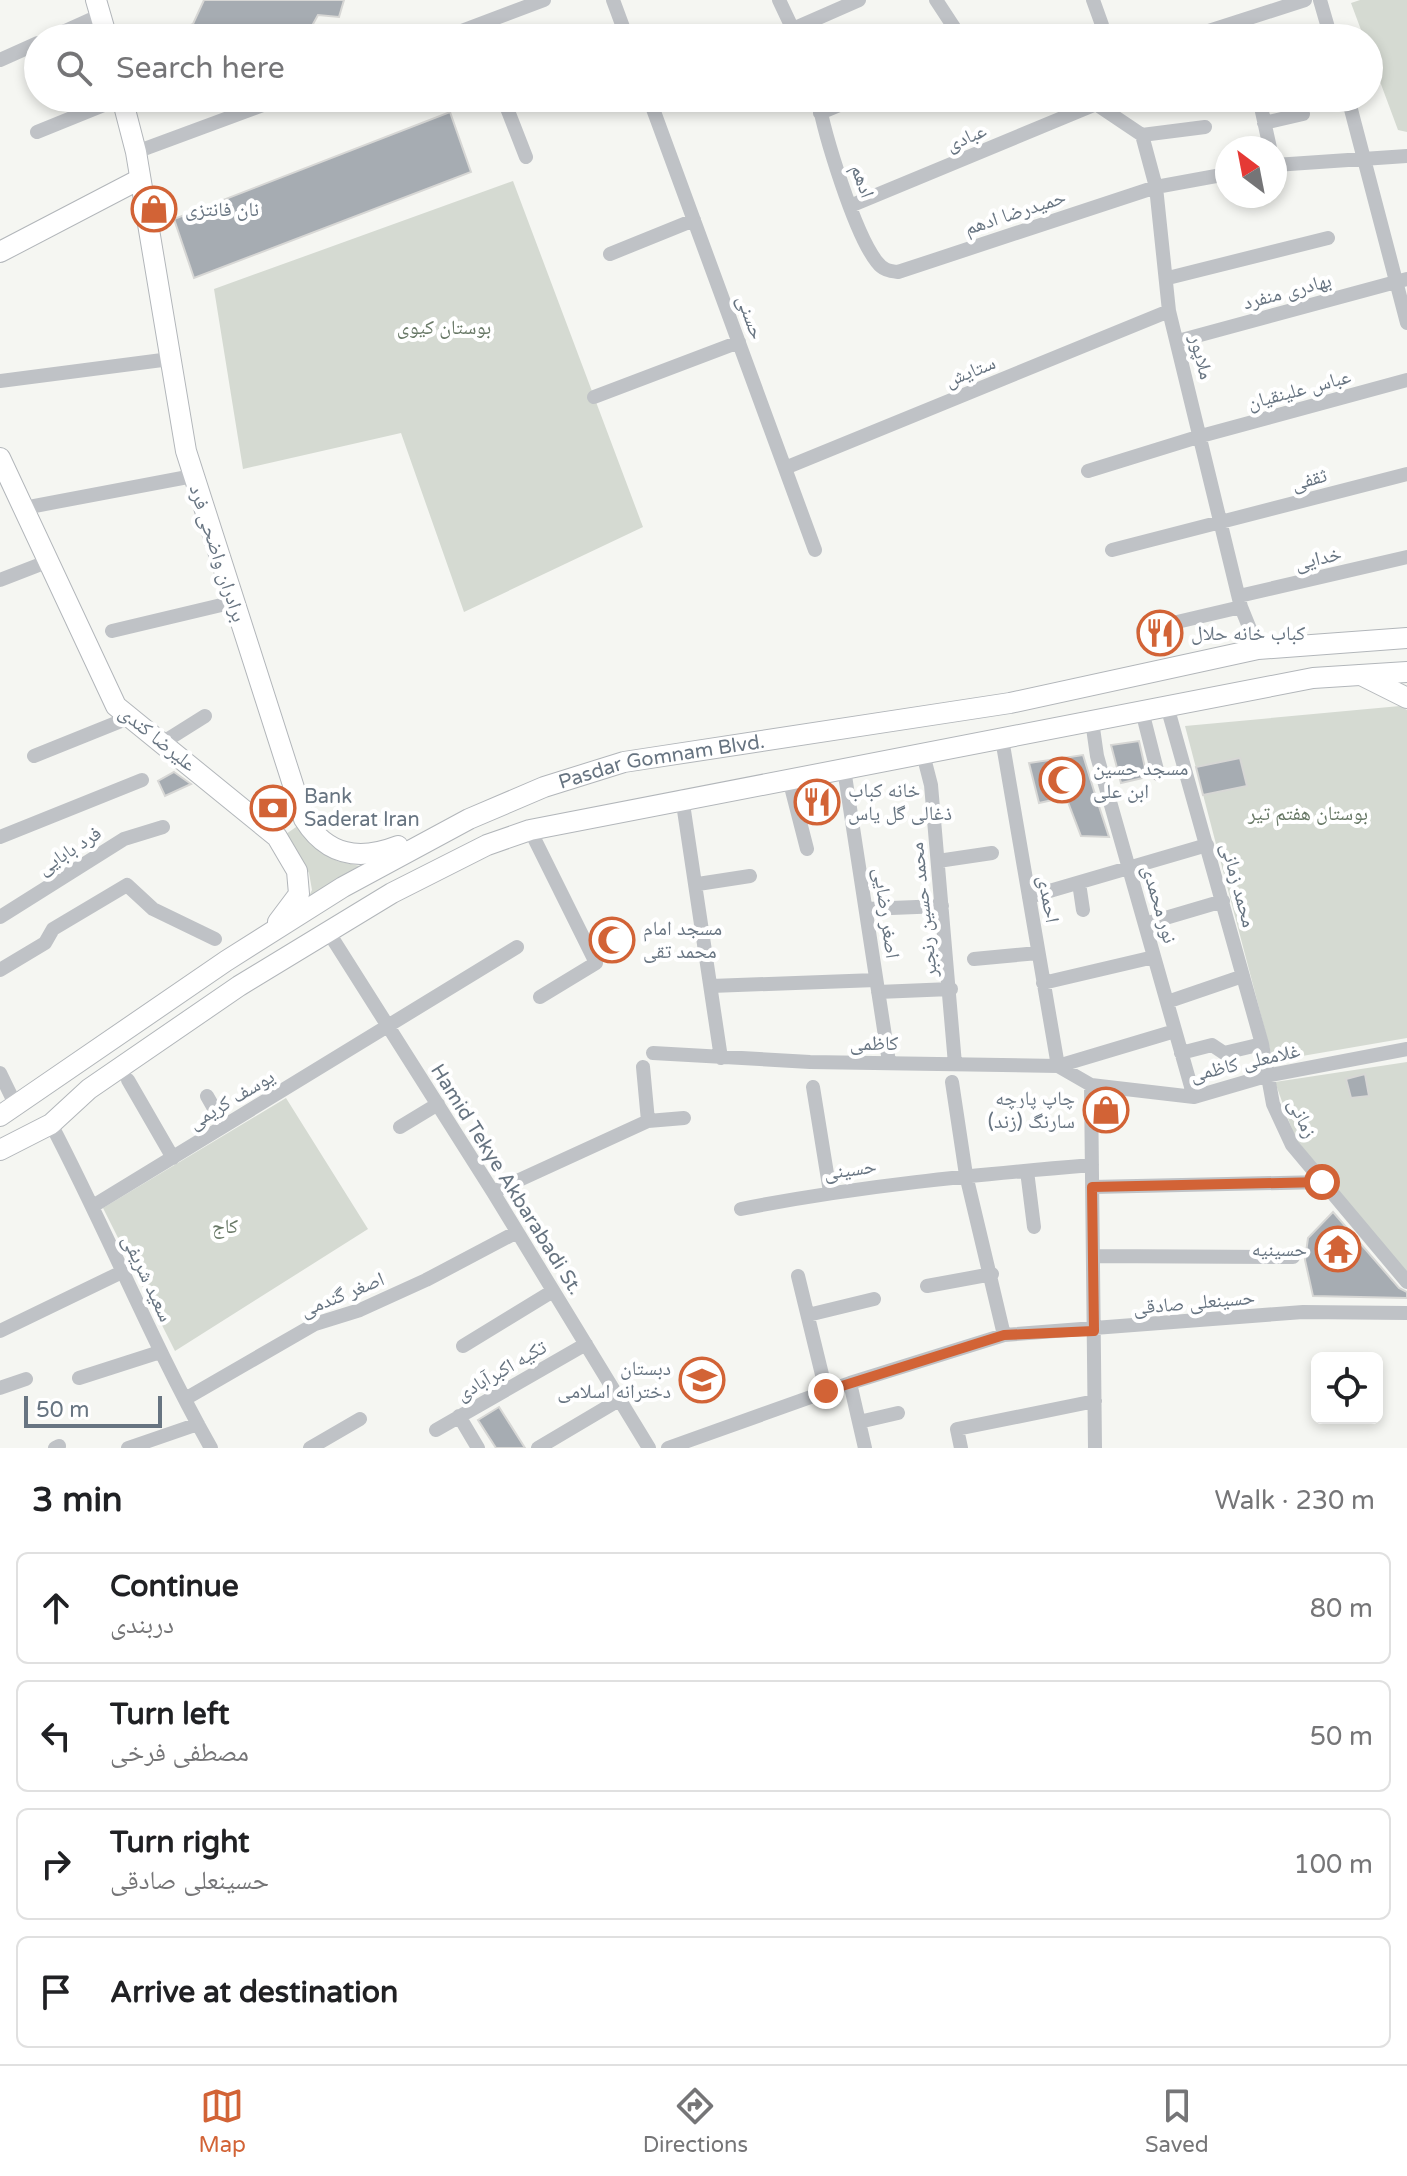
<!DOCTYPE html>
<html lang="en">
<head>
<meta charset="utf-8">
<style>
  :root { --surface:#fff; --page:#f6f6f6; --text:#202124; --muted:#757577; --line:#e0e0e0; --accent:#d26336 }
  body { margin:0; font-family:"Varela Round","Noto Naskh Arabic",sans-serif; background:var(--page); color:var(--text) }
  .controls { position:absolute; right:24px; bottom:24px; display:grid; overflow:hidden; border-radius:12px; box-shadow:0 4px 12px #0003 }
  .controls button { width:72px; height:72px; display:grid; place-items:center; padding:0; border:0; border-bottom:2px solid var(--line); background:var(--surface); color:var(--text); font:40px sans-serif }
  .compass { position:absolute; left:1215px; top:136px; width:72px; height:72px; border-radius:50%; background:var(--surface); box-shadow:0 4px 12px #0003; rotate:328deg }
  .scale { position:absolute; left:24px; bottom:20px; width:138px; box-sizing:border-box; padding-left:8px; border:4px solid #677481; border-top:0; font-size:22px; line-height:28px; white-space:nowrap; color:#677481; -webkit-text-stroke:6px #fff; paint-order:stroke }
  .stop { position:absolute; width:24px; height:24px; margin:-18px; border:6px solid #d26336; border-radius:50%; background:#fff }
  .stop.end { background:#d26336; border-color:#fff; box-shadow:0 2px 8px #0008 }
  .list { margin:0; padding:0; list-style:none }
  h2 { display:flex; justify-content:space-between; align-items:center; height:104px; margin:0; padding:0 32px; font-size:34px }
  h2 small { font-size:26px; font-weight:400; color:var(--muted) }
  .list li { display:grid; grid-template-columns:52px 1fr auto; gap:24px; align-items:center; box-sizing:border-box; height:112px; margin:0 16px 16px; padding:0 16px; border:2px solid var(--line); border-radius:12px }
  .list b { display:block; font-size:30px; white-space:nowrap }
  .list p { margin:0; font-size:26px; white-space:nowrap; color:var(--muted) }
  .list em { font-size:26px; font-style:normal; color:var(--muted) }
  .icon { flex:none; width:44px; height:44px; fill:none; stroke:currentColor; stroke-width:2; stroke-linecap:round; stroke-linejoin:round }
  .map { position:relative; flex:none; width:1407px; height:1448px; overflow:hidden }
  .search { position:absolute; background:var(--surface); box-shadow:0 4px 12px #0003; left:24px; right:24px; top:24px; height:88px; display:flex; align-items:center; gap:20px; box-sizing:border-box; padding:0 28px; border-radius:44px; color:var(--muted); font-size:30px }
  .sheet { height:616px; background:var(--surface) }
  nav { display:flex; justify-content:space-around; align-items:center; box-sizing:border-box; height:112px; border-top:2px solid var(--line); background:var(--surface); font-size:22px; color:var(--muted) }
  nav a { display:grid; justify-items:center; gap:4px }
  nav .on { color:var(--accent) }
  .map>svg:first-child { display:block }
  .green { fill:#d5dad2 }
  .building { fill:#a6acb2; stroke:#d7d7d5; stroke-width:2 }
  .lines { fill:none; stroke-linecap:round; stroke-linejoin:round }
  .secondary-casing { stroke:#b2b6ba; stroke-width:22 }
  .street { stroke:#bfc2c6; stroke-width:14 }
  .secondary { stroke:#fff; stroke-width:20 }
  .route { stroke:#d26336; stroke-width:10 }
  .labels { text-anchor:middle; stroke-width:8; stroke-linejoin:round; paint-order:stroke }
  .street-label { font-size:20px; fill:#677481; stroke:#fff }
  .poi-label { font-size:20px; fill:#677481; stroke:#fff; text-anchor:start }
  .park-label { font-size:20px; fill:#687866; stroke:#fff }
</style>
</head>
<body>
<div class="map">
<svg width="1407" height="1448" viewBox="0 0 1407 1448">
  <rect width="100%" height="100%" fill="#f5f6f2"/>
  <path class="green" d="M1360 0H1407V132L1398 130 1369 52V38H1364L1351 3Z
    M513 181 643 527 464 612 401 433 243 469 214 289Z
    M1400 706 1407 710V1038L1273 1061 1185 726Z
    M299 825 337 861 360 866 338 878 304 906 312 890 309 873 286 834Z
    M1407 1062V1278L1295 1138 1275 1082Z
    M286 1098 368 1229 175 1351 103 1208Z"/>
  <path class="building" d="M204 0H344L339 17 318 15 308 33 298 30 296 38H160L193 24Z
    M450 112 471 172 194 278 174 219Z
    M1139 741 1147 777 1121 783 1111 745Z
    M1083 755 1094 791 1109 837 1081 836 1066 797 1039 803 1029 763Z
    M1240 758 1247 786 1203 795 1196 767Z
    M174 772 191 784 165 796 158 781Z
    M1365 1074 1369 1096 1351 1098 1346 1079Z
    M1333 1212 1399 1288 1407 1292V1298L1313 1296 1305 1260 1308 1238Z
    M499 1407 525 1448H496L478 1420Z"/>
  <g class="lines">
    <g class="secondary-casing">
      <g id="secondary">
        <path d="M96 0 107 38"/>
        <path d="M122 98 136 152 186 451 304 819C327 856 359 861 398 846"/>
        <path d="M0 252 140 179"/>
        <path d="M0 458 116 706 277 837 297 871 299 894 278 922"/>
        <path d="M1361 675 1407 698"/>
        <path id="s1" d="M0 1116 226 961 343 887 469 819 544 787 624 762 1010 703 1258 649 1407 638"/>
        <path d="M0 1150 51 1124 89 1089 239 986 392 893 487 845 530 830 1313 678 1407 672"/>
      </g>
    </g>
    <path class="street" d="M613 0 627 38
      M779 0 796 36
      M936 0 961 38
      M1093 0 1102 25
      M1320 0 1331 38
      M1243 20 1246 38
      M793 29 859 0
      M50 38 101 15
      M443 38 544 0
      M1187 38 1305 0
      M0 60 38 43
      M503 98 526 157
      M649 98 815 550
      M818 98C824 134 855 235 877 262 883 270 889 271 898 272L1156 187 1227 174
      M1087 98 1142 135 1156 187 1169 311 1241 607 1258 649
      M1259 98 1270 148
      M1348 98 1407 323
      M820 113 856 98
      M1264 123 1303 114
      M37 132 121 98
      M1142 135 1205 127
      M136 152 282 98
      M1275 165 1407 156
      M850 206 1096 104
      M610 254 694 220
      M1168 278 1328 238
      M1178 341 1407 279
      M0 381 170 359
      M594 397 739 342
      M785 468 1169 311
      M1088 471 1201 436 1407 380
      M24 508 193 476
      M1112 550 1407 474
      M0 580 49 561
      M1239 596 1407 557
      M1143 630 1241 607
      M112 631 234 602
      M1167 706 1262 1044 1273 1104 1292 1145 1407 1282
      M1142 711 1158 774
      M1092 721 1097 756 1194 1097
      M1002 739 1058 1066 1175 1031
      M162 743 205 716
      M923 754 931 785 955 1064
      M34 756 131 717
      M844 769 889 1062
      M789 779 807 849
      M682 797 721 1058
      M530 830 596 963 540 997
      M0 837 142 780
      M938 861 992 853
      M1079 883 1083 910
      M698 884 750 876
      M1029 897 1207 845
      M866 909 942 906
      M0 917 124 839 163 827
      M1145 924 1223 901
      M329 933 493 1192 649 1448
      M974 959 1038 953
      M0 970 45 943 53 929 127 885 153 909 215 939
      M1043 983 1154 957
      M711 986 876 980
      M878 992 951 989
      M1167 1002 1243 976
      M653 1053 810 1062 1058 1066 1091 1085 1194 1097 1266 1076 1407 1049
      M1181 1053 1212 1045 1224 1053 1262 1044
      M643 1067 648 1121
      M0 1073 17 1108
      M128 1080 173 1158
      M952 1082 966 1175 1004 1335
      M1091 1085 1095 1448
      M813 1087 830 1192
      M207 1096 224 1126
      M51 1124C107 1231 152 1343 211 1448
      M400 1127 438 1104
      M1027 1171 1034 1227
      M1092 1187 1322 1182
      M493 1192 648 1121 684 1118
      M93 1206 517 947
      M741 1209C857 1186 973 1175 1092 1165
      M1093 1256 1293 1257
      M798 1276 826 1391
      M927 1286 992 1274
      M808 1315 874 1299
      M0 1331 122 1272
      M463 1346 553 1291
      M79 1378 160 1352
      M850 1383 865 1448
      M0 1388 26 1379
      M185 1399 315 1324 360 1310 426 1280 517 1232
      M459 1416 478 1448
      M859 1422 898 1413
      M436 1430 586 1344
      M55 1448 59 1446
      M128 1448 198 1424
      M310 1448 360 1419
      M538 1448 619 1400
      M668 1448 850 1383 1004 1335 1303 1312 1407 1313
      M961 1448 957 1429 1095 1401"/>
    <use href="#secondary" class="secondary"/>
  </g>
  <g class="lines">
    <path class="route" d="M826 1391 1004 1335 1094 1331 1092 1187 1322 1182"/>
  </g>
  <defs>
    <g id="shop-ring" transform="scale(2.3)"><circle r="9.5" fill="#fff" stroke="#d26336" stroke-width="1.5"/><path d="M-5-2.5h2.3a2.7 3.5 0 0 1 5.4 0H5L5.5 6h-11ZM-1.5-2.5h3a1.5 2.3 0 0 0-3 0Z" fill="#d26336"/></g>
    <g id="restaurant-ring" transform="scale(2.3)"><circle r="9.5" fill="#fff" stroke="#d26336" stroke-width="1.5"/><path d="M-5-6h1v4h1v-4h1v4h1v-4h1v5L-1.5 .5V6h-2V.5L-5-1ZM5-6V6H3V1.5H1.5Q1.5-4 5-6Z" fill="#d26336"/></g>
    <g id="mosque-ring" transform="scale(2.3)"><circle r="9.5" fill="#fff" stroke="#d26336" stroke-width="1.5"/><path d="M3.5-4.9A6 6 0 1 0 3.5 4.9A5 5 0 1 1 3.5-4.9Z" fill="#d26336"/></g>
    <g id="bank-ring" transform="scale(2.3)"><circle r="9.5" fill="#fff" stroke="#d26336" stroke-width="1.5"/><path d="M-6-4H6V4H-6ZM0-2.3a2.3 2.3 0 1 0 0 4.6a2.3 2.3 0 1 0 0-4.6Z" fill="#d26336"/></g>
    <g id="temple-ring" transform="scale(2.3)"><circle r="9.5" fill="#fff" stroke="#d26336" stroke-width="1.5"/><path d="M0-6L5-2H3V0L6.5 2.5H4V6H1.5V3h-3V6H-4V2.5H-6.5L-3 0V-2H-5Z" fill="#d26336"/></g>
    <g id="school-ring" transform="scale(2.3)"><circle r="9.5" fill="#fff" stroke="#d26336" stroke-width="1.5"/><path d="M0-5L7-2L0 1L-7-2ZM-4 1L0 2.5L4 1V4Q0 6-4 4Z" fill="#d26336"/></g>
  </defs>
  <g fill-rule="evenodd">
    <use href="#shop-ring" x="154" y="209"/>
    <use href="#restaurant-ring" x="1160" y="633"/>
    <use href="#mosque-ring" x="1062" y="780"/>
    <use href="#restaurant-ring" x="817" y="802"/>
    <use href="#bank-ring" x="273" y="808"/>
    <use href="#mosque-ring" x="612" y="940"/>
    <use href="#shop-ring" x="1106" y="1110"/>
    <use href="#temple-ring" x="1338" y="1249"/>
    <use href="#school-ring" x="702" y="1380"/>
  </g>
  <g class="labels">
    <g class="street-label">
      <text transform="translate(966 137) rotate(-23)" y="7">عبادی</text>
      <text transform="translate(863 181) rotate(70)" y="7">ادهم</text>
      <text transform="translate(1015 212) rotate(-18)" y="7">حمیدرضا ادهم</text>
      <text transform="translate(1287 291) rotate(-15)" y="7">بهادری منفرد</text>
      <text transform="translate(751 317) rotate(70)" y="7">حسنی</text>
      <text transform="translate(1202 357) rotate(76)" y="7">ملاپور</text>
      <text transform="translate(970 371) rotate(-22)" y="7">ستایش</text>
      <text transform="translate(1299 389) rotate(-15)" y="7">عباس علینقیان</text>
      <text transform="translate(1309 479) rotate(-15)" y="7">ثقفی</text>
      <text transform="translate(218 553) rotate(72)" y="7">برادران واضحی فرد</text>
      <text transform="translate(1318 558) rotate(-13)" y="7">خدایی</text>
      <text transform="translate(158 738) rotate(39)" y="7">علیرضا کندی</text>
      <text dy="7" stroke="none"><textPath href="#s1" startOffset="758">Pasdar Gomnam Blvd.</textPath></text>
      <text transform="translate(69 850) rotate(-33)" y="7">فرد بابایی</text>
      <text transform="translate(1239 885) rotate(75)" y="7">محمد زمانی</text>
      <text transform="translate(1049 899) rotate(80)" y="7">احمدی</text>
      <text transform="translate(1160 904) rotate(74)" y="7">نور محمدی</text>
      <text transform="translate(923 910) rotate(-96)" y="7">محمد حسین رنجبر</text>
      <text transform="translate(887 913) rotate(82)" y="7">اصغر رضایی</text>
      <text x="874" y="1050">کاظمی</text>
      <text transform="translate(1245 1062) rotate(-13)" y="7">غلامعلی کاظمی</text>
      <text transform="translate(231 1099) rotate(-31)" y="7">یوسف کریمی</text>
      <text transform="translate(1303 1118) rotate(64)" y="7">زمانی</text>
      <text transform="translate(850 1169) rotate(-8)" y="7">حسینی</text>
      <text transform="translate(507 1179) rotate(58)" y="7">Hamid Tekye Akbarabadi St.</text>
      <text transform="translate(148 1278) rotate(65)" y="7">سعید شریفی</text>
      <text transform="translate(342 1294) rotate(-22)" y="7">اصغر گندمی</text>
      <text transform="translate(1194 1302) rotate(-5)" y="7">حسینعلی صادقی</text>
      <text transform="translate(501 1370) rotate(-30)" y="7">تکیه اکبرآبادی</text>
    </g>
    <g class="poi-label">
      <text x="185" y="216">نان فانتزی</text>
      <text x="1191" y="640">کباب خانه حلال</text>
      <text x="1093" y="775">مسجد حسین<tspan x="1093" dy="23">ابن علی</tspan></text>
      <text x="848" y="797">خانه کباب<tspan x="848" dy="23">ذغالی گل یاس</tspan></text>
      <text x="304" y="803">Bank<tspan x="304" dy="23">Saderat Iran</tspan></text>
      <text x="643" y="935">مسجد امام<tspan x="643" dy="23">محمد تقی</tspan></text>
      <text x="1075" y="1105" text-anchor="end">چاپ پارچه<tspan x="1075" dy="23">سارنگ (زند)</tspan></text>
      <text x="1307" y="1256" text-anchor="end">حسینیه</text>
      <text x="671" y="1375" text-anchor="end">دبستان<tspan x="671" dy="23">دخترانه اسلامی</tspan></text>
    </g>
    <g class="park-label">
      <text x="444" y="334">بوستان کیوی</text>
      <text x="1308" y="820">بوستان هفتم تیر</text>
      <text x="225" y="1233">کاج</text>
    </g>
  </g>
</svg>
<div class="controls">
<button><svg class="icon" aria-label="locate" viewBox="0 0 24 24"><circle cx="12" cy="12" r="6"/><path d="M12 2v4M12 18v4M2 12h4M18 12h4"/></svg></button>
</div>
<svg class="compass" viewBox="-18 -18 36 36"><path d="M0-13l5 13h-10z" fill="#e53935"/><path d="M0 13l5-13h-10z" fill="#757577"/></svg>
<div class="scale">50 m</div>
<div class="stop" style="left:1322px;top:1182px"></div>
<div class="stop end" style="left:826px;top:1391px"></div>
<div class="search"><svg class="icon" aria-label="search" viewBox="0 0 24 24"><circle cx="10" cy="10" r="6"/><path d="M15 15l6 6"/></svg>Search here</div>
</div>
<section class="sheet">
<h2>3 min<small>Walk · 230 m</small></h2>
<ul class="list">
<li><svg class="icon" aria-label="ahead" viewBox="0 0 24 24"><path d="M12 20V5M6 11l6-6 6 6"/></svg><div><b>Continue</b><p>دربندی</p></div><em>80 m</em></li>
<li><svg class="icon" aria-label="left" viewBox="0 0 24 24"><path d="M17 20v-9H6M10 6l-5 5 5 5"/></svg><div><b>Turn left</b><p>مصطفی فرخی</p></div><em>50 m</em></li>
<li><svg class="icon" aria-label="right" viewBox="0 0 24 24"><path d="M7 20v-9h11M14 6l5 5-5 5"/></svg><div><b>Turn right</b><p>حسینعلی صادقی</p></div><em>100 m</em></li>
<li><svg class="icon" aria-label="arrive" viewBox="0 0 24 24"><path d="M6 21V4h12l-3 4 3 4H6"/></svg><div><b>Arrive at destination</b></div></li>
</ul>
</section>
<nav>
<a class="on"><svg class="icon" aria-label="map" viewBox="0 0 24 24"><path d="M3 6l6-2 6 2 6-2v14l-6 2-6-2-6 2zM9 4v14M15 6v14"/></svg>Map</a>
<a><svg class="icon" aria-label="directions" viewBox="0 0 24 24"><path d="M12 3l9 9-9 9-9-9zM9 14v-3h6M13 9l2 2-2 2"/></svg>Directions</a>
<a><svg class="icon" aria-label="saved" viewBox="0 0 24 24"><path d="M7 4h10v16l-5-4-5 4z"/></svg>Saved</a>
</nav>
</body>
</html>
